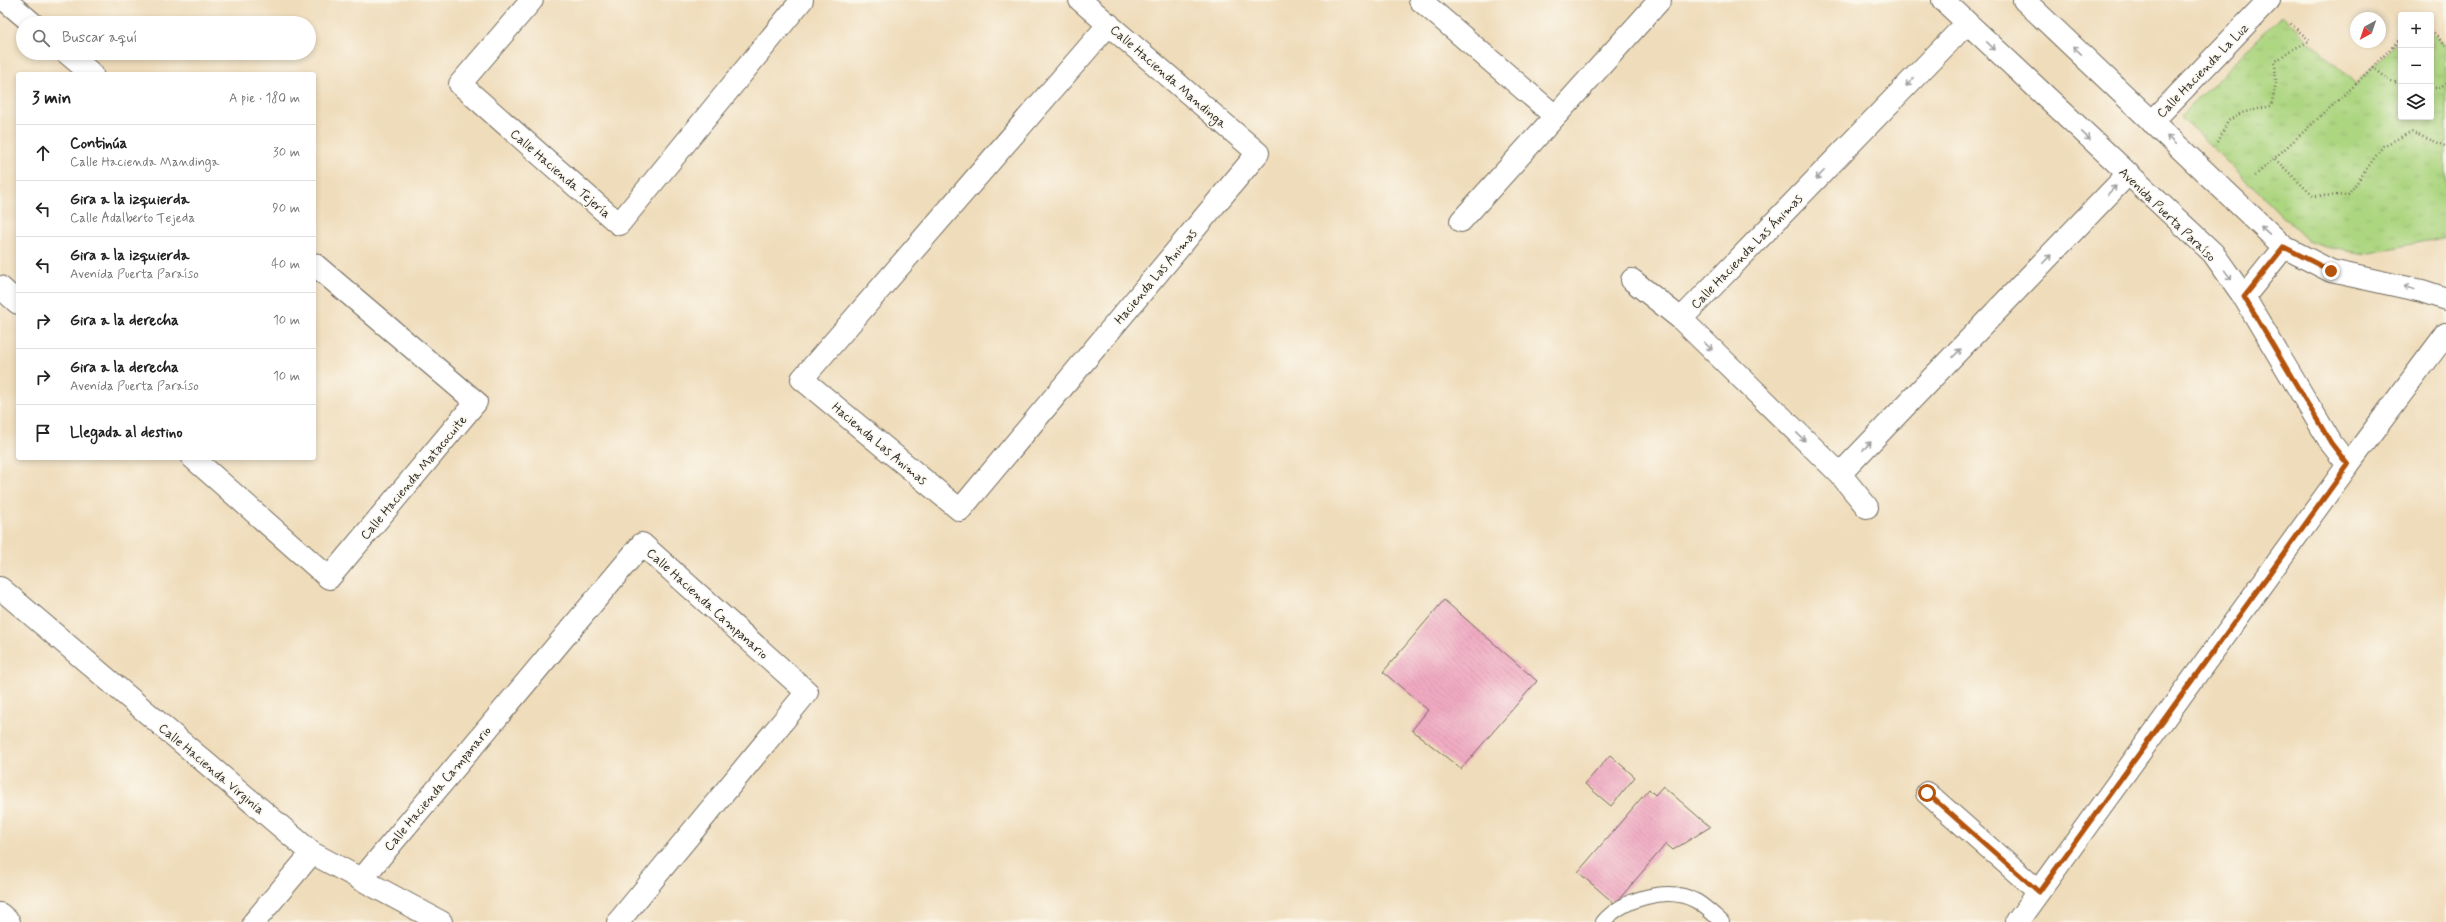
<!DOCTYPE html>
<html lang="es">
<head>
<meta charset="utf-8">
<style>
  :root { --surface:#fff; --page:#f2f2f2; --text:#222; --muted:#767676; --line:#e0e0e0 }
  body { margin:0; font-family:Mynerve,sans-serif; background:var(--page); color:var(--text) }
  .controls { position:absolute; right:12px; top:12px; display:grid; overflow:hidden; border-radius:4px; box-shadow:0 2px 6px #0003 }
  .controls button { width:36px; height:36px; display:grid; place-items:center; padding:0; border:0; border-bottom:1px solid var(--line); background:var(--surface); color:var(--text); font:20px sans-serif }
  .compass { position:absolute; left:2350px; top:12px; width:36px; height:36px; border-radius:50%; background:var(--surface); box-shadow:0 2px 6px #0003; rotate:220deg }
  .stop { position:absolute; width:12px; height:12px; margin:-9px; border:3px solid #b45309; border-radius:50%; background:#fff }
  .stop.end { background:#b45309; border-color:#fff; box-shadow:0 1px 4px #0008 }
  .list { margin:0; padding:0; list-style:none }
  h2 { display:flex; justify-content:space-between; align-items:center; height:52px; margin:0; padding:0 16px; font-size:17px }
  h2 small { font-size:13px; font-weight:400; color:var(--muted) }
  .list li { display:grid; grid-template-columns:26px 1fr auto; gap:12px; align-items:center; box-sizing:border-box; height:56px; padding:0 16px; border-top:1px solid var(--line) }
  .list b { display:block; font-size:15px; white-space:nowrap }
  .list p { margin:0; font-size:13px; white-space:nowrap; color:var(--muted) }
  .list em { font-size:13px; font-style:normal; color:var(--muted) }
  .icon { flex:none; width:22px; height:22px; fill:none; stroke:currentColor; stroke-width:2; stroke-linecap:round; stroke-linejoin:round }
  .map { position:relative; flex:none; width:2446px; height:922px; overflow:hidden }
  .search { position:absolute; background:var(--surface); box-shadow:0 2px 6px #0003; left:16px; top:16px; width:300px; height:44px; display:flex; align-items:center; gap:10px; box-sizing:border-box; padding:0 14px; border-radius:22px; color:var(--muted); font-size:15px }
  .panel { position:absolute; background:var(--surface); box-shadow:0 2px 6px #0003; left:16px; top:72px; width:300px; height:388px; border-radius:4px }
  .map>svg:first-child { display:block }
  .park { fill:url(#park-tufts); stroke:#6c8056 }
  .building { fill:url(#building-back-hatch) }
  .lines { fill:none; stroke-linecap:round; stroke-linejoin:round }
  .lane-casing { stroke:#70695d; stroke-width:16 }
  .street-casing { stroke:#70695d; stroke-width:24 }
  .secondary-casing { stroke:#70695d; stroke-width:24 }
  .path { stroke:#70695d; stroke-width:2.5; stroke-dasharray:1 3; stroke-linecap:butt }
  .lane { stroke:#fff; stroke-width:14 }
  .street { stroke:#fff; stroke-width:22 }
  .secondary { stroke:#fff; stroke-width:22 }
  .oneway { stroke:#a0a0a0 }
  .route { stroke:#b45309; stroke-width:5 }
  .labels { text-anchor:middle; stroke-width:3; stroke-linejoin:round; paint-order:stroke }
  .street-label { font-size:13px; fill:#2b2b2b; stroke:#fbf7ec }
</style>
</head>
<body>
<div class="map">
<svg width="2446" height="922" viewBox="0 0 2446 922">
  <defs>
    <pattern id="park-tufts" width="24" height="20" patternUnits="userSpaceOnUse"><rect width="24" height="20" fill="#add681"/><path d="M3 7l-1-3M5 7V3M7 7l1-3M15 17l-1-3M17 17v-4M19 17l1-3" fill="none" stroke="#95b870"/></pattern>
    <pattern id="building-back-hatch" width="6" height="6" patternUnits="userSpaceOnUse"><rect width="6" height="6" fill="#f0aac2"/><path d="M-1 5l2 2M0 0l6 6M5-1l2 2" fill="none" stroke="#ce92a7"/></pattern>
  </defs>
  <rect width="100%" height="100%" fill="#fbf7ec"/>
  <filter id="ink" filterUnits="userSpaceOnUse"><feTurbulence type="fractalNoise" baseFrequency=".025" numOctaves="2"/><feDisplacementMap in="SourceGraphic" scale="8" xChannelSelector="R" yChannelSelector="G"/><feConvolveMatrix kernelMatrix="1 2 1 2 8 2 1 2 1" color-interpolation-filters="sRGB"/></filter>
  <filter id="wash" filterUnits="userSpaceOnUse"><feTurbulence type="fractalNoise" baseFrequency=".012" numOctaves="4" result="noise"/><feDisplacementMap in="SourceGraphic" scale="16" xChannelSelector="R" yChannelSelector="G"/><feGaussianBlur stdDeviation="0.9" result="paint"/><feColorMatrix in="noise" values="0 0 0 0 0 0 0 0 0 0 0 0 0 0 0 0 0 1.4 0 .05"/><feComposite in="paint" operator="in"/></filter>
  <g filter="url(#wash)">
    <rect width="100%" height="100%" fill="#efdcba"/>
    <path class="park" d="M2282 15 2356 84 2401 38V117H2431V31L2446 45V237L2365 254 2325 247 2308 241 2180 116Z"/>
    <g id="blocks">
      <path class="building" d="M1444 600 1537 681 1461 769 1412 730 1428 710 1383 672Z
        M1610 755 1635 777 1611 806 1585 784Z
        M1663 786 1710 827 1673 850 1666 844 1615 904 1578 872 1649 789 1655 795Z"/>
    </g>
  </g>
  <g filter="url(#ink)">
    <use href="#blocks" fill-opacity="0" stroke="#70695d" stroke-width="1"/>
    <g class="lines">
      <g class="lane-casing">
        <path id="lane" d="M1603 922C1623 899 1668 885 1696 901 1705 906 1714 915 1722 922"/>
      </g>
      <g class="street-casing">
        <path id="street" d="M5 0 32 23
          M532 0 460 84 619 224 802 0
          M1080 0 1258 153 960 510 802 379 1109 24
          M1420 0 1555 116
          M67 53 92 74
          M2152 122 2269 0
          M1461 221 1660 0
          M1632 280 1681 319 1840 474 1867 507
          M0 287 18 303
          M1681 319 1967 23
          M193 458 329 578 476 402 314 264
          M1840 474 2127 175
          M0 588 312 853 441 922
          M1927 793 2039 892
          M361 880 642 544 807 692 618 922
          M0 914 9 922
          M254 922 312 853
          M2017 922 2348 465"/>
      </g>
      <g class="secondary-casing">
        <path id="secondary" d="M1943 0 2213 253 2244 297 2331 443 2348 465 2446 334
          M2024 0 2284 247 2331 271 2422 291 2446 299
          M2244 297 2284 247"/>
      </g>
      <path class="path" d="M2431 31 2446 45
        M2372 67 2388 80 2401 84
        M2431 88H2439L2446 83
        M2218 142 2228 121 2241 113 2271 106 2276 83 2275 62 2289 51 2310 41 2290 23
        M2275 159 2313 196 2348 195 2383 146 2411 132 2446 146
        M2255 176 2356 84 2401 38"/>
      <use href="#lane" class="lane"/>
      <use href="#street" class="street"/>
      <use href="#secondary" class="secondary"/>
    </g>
    <defs><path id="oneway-shaft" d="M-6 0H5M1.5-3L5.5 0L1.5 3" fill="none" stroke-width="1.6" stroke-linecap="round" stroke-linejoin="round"/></defs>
    <g class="oneway">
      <use href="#oneway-shaft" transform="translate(1991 46) rotate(44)"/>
      <use href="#oneway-shaft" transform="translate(2077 50) rotate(-136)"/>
      <use href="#oneway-shaft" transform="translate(1910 82) rotate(134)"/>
      <use href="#oneway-shaft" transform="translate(2086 136) rotate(44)"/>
      <use href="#oneway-shaft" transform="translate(2171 140) rotate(-136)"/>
      <use href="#oneway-shaft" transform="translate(1820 175) rotate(134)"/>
      <use href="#oneway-shaft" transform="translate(2112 190) rotate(-46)"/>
      <use href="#oneway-shaft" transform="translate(2265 230) rotate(-137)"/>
      <use href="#oneway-shaft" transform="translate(2047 259) rotate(-46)"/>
      <use href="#oneway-shaft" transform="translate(2228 275) rotate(54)"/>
      <use href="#oneway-shaft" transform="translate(2409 288) rotate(-166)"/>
      <use href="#oneway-shaft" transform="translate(1708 346) rotate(44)"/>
      <use href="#oneway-shaft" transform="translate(1957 353) rotate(-46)"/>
      <use href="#oneway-shaft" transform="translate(1801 437) rotate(44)"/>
      <use href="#oneway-shaft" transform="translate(1867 446) rotate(-46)"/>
    </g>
  </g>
  <g class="lines" filter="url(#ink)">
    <path class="route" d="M1927 793 2039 892 2348 465 2331 443 2244 297 2284 247 2331 271"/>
  </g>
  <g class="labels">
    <g class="street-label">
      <text transform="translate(2202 70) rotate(-46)" y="5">Calle Hacienda La Luz</text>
      <text transform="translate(1169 76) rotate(41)" y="5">Calle Hacienda Mandinga</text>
      <text transform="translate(561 173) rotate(41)" y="5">Calle Hacienda Tejería</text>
      <text transform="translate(2168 214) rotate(44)" y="5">Avenida Puerta Paraíso</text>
      <text transform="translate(1746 251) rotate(-46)" y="5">Calle Hacienda Las Ánimas</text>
      <text transform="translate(1155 276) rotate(-50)" y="5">Hacienda Las Animas</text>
      <text transform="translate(880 443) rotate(40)" y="5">Hacienda Las Animas</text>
      <text transform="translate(413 477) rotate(-50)" y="5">Calle Hacienda Matacocuite</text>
      <text transform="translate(708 603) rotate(42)" y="5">Calle Hacienda Campanario</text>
      <text transform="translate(212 768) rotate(40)" y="5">Calle Hacienda Virginia</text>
      <text transform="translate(437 788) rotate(-50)" y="5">Calle Hacienda Campanario</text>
    </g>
  </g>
</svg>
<div class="controls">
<button>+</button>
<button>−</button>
<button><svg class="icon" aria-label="layers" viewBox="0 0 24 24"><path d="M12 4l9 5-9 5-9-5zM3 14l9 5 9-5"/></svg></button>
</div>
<svg class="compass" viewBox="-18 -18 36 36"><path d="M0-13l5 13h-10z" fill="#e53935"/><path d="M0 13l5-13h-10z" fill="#767676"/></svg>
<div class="stop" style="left:1927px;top:793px"></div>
<div class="stop end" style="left:2331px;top:271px"></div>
<div class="search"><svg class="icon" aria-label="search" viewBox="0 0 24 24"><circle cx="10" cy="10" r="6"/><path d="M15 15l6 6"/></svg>Buscar aquí</div>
<section class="panel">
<h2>3 min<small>A pie · 180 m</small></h2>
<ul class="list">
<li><svg class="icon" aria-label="ahead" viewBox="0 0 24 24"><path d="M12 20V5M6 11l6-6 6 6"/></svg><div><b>Continúa</b><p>Calle Hacienda Mandinga</p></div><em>30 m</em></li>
<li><svg class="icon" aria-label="left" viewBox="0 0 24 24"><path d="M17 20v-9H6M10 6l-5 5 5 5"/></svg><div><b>Gira a la izquierda</b><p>Calle Adalberto Tejeda</p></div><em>90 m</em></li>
<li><svg class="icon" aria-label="left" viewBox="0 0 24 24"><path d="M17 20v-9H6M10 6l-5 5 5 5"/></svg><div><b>Gira a la izquierda</b><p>Avenida Puerta Paraíso</p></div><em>40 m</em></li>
<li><svg class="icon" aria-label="right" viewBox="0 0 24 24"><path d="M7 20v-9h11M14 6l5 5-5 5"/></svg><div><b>Gira a la derecha</b></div><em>10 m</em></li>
<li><svg class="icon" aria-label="right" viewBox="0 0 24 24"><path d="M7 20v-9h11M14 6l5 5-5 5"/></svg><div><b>Gira a la derecha</b><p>Avenida Puerta Paraíso</p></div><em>10 m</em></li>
<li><svg class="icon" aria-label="arrive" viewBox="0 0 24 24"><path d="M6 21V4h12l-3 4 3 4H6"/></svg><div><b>Llegada al destino</b></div></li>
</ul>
</section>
</div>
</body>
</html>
